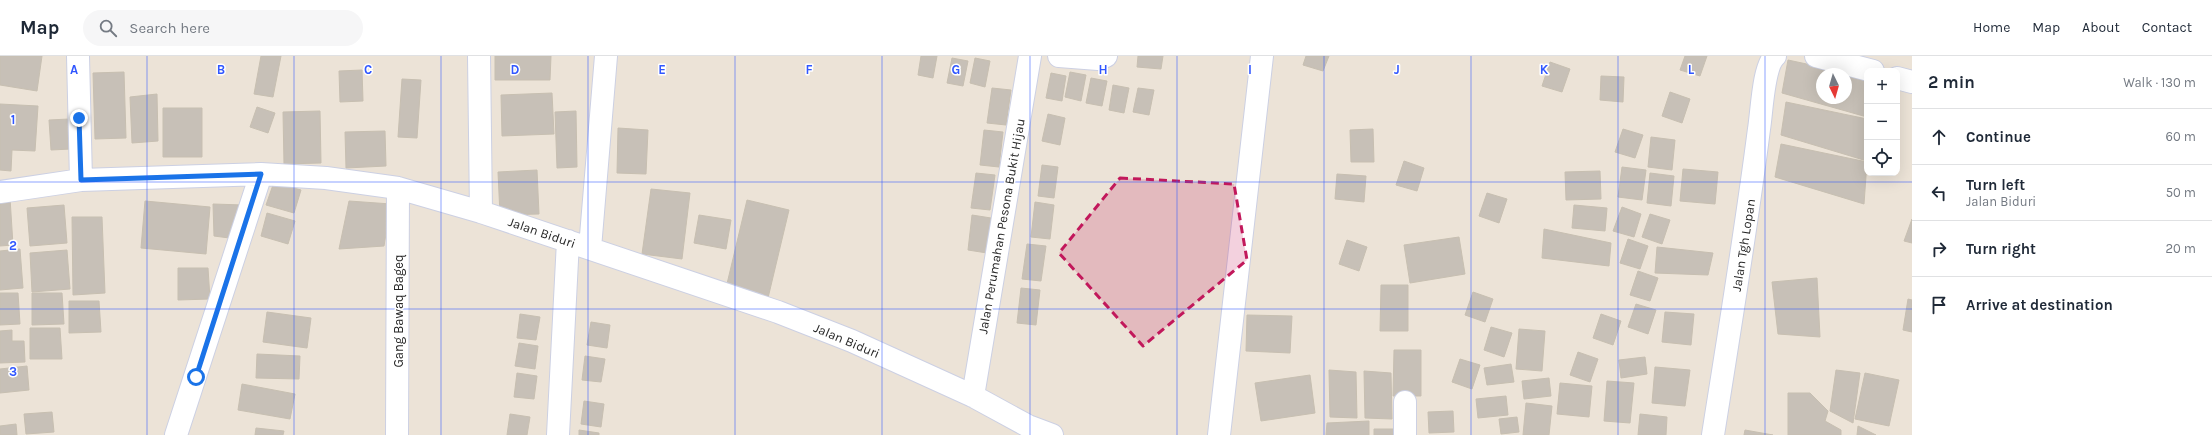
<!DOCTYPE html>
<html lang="en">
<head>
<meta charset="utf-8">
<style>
  :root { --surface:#fff; --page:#f6f6f7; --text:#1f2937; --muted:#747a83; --line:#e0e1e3 }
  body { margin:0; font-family:Karla,sans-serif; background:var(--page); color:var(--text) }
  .controls { position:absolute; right:12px; top:12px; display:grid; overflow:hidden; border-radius:8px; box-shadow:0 4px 16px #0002 }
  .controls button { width:36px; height:36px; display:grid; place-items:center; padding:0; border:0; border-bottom:1px solid var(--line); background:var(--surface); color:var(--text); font:20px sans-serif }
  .compass { position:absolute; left:1816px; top:12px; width:36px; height:36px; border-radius:50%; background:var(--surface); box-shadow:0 4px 16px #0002; rotate:175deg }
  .stop { position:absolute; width:12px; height:12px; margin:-9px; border:3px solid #1a73e8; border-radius:50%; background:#fff }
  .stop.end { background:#1a73e8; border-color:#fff; box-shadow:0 1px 4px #0008 }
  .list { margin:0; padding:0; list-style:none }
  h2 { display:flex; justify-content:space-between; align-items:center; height:52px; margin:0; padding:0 16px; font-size:17px }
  h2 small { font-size:13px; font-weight:400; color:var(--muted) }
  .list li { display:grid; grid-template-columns:26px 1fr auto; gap:12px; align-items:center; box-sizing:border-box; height:56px; padding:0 16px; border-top:1px solid var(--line) }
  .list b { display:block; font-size:15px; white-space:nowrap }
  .list p { margin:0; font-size:13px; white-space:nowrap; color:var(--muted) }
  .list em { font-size:13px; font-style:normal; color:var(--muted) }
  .icon { flex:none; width:22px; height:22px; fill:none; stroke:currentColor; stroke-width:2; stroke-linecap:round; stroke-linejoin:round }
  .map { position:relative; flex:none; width:1912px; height:379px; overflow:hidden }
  header { display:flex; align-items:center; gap:24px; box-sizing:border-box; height:56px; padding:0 20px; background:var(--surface); border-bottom:1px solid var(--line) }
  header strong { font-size:19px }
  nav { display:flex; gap:22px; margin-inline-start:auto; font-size:14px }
  .search { width:280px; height:36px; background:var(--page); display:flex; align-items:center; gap:10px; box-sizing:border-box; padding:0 14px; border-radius:22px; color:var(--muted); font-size:15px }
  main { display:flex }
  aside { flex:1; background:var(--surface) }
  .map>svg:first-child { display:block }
  .building { fill:#c7c0b7; stroke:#c7bfb1; fill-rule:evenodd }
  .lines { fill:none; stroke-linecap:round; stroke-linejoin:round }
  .minor-casing { stroke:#ccd0e3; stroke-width:24 }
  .minor { stroke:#fff; stroke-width:22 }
  .route { stroke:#1a73e8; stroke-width:5 }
  .marked { fill:#c2185b; fill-opacity:0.2; stroke:#c2185b; stroke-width:3; stroke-dasharray:8 5; stroke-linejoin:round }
  .grid { fill:none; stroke:#3157ff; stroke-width:1; stroke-opacity:0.55 }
  .labels { text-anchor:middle; stroke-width:3; stroke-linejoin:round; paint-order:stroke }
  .street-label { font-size:13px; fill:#272727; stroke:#fff }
  .grid-label { font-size:13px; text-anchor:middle; font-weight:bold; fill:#3157ff; stroke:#fff; stroke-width:3; stroke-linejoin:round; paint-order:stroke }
</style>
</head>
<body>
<header>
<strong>Map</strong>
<div class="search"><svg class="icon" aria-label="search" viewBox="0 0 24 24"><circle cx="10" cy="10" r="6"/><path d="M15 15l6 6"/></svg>Search here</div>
<nav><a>Home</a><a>Map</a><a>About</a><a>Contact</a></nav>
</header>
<main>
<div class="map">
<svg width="1912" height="379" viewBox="0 0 1912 379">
  <rect width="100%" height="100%" fill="#ece3d7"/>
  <path class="building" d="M0 0H42L37 35 0 29Z
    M261 0H281L273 41 254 38Z
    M495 0H551L550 24H495Z
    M921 0H937L933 22 918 19Z
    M1138 0H1163L1161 13 1137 11Z
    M1306 0H1329L1323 15 1303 9Z
    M1685 0H1707L1700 20 1680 14Z
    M952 2 968 5 963 30 947 27Z
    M975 2 990 5 985 31 970 27Z
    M1788 4 1867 21V61L1782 37ZM1822 18H1846V42H1822Z
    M1550 6 1570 13 1562 36 1542 30Z
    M362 14 363 45 340 46 339 15Z
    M124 16 126 82 95 83 93 17Z
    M1070 16 1086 19 1081 45 1065 41Z
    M1051 17 1066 20 1062 45 1046 42Z
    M1601 20 1624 21 1623 46 1600 44Z
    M1091 22 1107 25 1102 50 1086 47Z
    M402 23 421 24 417 82 398 81Z
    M1113 29 1129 32 1124 57 1109 54Z
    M992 32 1011 34 1006 69 987 67Z
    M1138 32 1154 34 1149 59 1133 56Z
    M1670 36 1690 43 1682 67 1662 60Z
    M552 37 554 78 502 80 501 39Z
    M157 38 158 85 132 87 130 41Z
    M1786 46 1867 63V105L1781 79Z
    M0 48 38 50 35 95 12 94 11 115 0 114Z
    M257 51 275 57 268 77 250 71Z
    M163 52H202V101H163Z
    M320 55 321 107 284 108 283 56Z
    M576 55 577 111 557 112 555 56Z
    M1048 58 1065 62 1060 89 1042 85Z
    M69 63 71 93 51 94 49 64Z
    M618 72 648 74 646 118 617 117Z
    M1373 73 1374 106H1351L1350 74Z
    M1623 73 1643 79 1635 102 1615 96Z
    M984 74 1003 76 999 111 980 109Z
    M385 75 386 110 346 112 345 76Z
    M1651 81 1675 84 1672 114 1648 111Z
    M1781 88 1867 106 1864 148 1775 121Z
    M1404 105 1424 112 1417 135 1396 129Z
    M1042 109 1058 111 1054 142 1038 140Z
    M1622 111 1646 114 1642 144 1618 141Z
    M1683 113 1718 116 1715 148 1680 145Z
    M537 114 539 158 500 159 498 116Z
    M1600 115 1601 143 1566 144 1565 116Z
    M976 117 995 119 990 154 971 152Z
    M1650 117 1674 120 1671 150 1647 147Z
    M1337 118 1366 120 1364 146 1335 143Z
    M274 126 301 134 294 157 266 149Z
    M651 133 690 137 682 203 642 198Z
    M1487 137 1507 143 1499 167 1479 160Z
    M10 142 13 189 0 190V143Z
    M747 144 789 154 768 242 726 232Z
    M145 145 210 151 206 198 141 192Z
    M349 145 391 148 384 190 339 193Z
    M1035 146 1054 149 1050 183 1031 181Z
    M213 148 243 149 237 183 214 180Z
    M64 149 67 187 30 190 27 152Z
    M1574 149 1607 152 1605 175 1572 172Z
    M1622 151 1641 158 1634 181 1613 175Z
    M267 157 295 165 288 188 261 180Z
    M1650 158 1670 164 1662 188 1642 181Z
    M699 159 731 164 726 193 694 187Z
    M972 159 991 162 987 197 968 194Z
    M72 161H102L105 237 73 239Z
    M1912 163V187L1904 185Z
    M1544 173 1611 187 1609 210 1542 202Z
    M1459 181 1465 218 1410 227 1404 189Z
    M1628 183 1648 190 1640 213 1620 207Z
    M1347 184 1367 191 1359 215 1339 208Z
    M1027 188 1046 190 1041 225 1022 223Z
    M1657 191 1713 197 1708 219 1655 217Z
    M20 193 23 232 0 234V195Z
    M67 194 70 233 32 236 30 197Z
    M178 212H208L210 243 178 244Z
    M1638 215 1658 222 1650 245 1630 239Z
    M1817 222 1820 281 1778 278 1772 226Z
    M1381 229H1408V275H1380Z
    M1021 232 1040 234 1036 269 1017 267Z
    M1473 236 1493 243 1485 266 1465 259Z
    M0 237H18L20 268 0 269Z
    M32 237H62L64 268 32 269Z
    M1908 243 1912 244V276L1903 274Z
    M69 245H99L101 276 69 277Z
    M1636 248 1656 254 1648 278 1628 271Z
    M267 256 311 262 307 292 263 286Z
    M1665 256 1694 258 1691 289 1662 286Z
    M520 258 540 261 536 284 517 282Z
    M1601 258 1621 265 1613 289 1593 282Z
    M1247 259 1292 260 1290 297 1246 295Z
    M591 266 610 269 607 292 587 289Z
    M1491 271 1512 277 1504 301 1484 294Z
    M30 272H60L62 303H30Z
    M1519 273 1545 275 1542 315 1516 313Z
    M12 274V285H24L25 306 0 307V275Z
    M519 287 538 290 535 313 515 310Z
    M1394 294H1421V340H1393Z
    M1578 296 1598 303 1590 326 1570 319Z
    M257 298 300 300 299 323 256 322Z
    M585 300 605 303 601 326 582 324Z
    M1645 301 1647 318 1621 322 1619 304Z
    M1460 303 1480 309 1472 333 1452 326Z
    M1511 308 1514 326 1487 329 1484 312Z
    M27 310 29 334 0 337V313Z
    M1655 311 1690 314 1685 350 1652 347Z
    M1329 314 1356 316 1357 362 1330 361Z
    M1836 314 1860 317 1853 367 1830 355Z
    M1364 315 1391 317 1392 363 1365 362Z
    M517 317 537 320 534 343 514 341Z
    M1865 317 1899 324 1889 370 1855 363Z
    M1310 319 1315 357 1261 365 1255 327Z
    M1549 322 1551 340 1524 343 1522 325Z
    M1607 325 1634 327 1630 367 1604 365Z
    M1560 327 1592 330 1589 361 1557 358Z
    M242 328 295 338 290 363 238 354Z
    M1788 337H1810L1828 355 1825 365 1841 374V379H1788Z
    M1506 340 1508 359 1478 362 1476 343Z
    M584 345 604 348 601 371 581 368Z
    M1526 347 1552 350 1549 379H1523Z
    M1453 355 1454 376 1429 377 1428 356Z
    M52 356 54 376 26 378 24 358Z
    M510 358 530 361 527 379H507Z
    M1640 358 1667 361 1666 379H1638Z
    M1517 361 1519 376 1501 378 1499 363Z
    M1369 365V379H1326L1327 367Z
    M16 368 17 379H0V370Z
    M1858 370 1876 379H1857Z
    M256 372 284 375 283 379H255Z
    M1374 373H1402V379H1374Z
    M579 374 599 377V379H579Z
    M1745 374 1773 379H1744Z"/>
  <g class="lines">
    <g class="minor-casing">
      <path id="minor" d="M78 0 81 124
        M479 0 481 156
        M1059 0 1098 3 1106 0
        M1816 0 1873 15
        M1897 22 1912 26
        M0 136 81 124 261 118 326 122 398 132 481 156 778 256 852 285 973 340 1028 370 1052 379
        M590 192 606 0
        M973 340 1030 0
        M1405 346V379
        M176 379 261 118
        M397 379 398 132
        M558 379 568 185
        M1219 379 1262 0
        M1713 379C1729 277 1746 175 1759 73 1762 55 1763 11 1775 0"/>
    </g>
    <use href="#minor" class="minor"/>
  </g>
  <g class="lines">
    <path class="route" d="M79 62 81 124 261 118 196 321"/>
  </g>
  <path class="marked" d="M1120 122 1234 128 1247 204 1143 290 1059 197Z"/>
  <path class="grid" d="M147 0V379M294 0V379M441 0V379M588 0V379M735 0V379M882 0V379M1030 0V379M1177 0V379M1324 0V379M1471 0V379M1618 0V379M1765 0V379M0 126H1912M0 253H1912"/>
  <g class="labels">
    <g class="street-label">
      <text transform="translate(1001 170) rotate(-80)" y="5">Jalan Perumahan Pesona Bukit Hijau</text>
      <text transform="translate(542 176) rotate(19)" y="5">Jalan Biduri</text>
      <text transform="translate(1743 189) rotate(-81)" y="5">Jalan Tgh Lopan</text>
      <text transform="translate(398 255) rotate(-90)" y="5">Gang Bawaq Bageq</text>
      <text transform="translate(847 284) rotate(23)" y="5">Jalan Biduri</text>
    </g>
  </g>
  <g class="grid-label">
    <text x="74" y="18">A</text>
    <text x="221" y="18">B</text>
    <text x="368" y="18">C</text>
    <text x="515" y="18">D</text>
    <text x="662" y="18">E</text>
    <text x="809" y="18">F</text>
    <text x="956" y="18">G</text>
    <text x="1103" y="18">H</text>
    <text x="1250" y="18">I</text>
    <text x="1397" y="18">J</text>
    <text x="1544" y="18">K</text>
    <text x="1691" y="18">L</text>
    <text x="13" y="68">1</text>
    <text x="13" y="194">2</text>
    <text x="13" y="320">3</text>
  </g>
</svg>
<div class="controls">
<button>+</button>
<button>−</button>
<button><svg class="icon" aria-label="locate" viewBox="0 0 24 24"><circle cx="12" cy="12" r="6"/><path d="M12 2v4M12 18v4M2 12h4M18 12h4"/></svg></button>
</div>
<svg class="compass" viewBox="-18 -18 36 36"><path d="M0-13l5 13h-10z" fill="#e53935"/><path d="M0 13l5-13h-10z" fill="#747a83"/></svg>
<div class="stop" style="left:196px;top:321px"></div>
<div class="stop end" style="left:79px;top:62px"></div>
</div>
<aside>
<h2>2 min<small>Walk · 130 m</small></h2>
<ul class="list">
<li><svg class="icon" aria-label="ahead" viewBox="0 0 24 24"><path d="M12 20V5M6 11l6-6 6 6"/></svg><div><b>Continue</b></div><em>60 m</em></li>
<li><svg class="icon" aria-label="left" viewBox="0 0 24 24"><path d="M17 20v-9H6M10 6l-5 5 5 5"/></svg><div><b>Turn left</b><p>Jalan Biduri</p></div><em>50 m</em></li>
<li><svg class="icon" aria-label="right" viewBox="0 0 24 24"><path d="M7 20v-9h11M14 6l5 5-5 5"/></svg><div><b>Turn right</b></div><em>20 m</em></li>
<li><svg class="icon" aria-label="arrive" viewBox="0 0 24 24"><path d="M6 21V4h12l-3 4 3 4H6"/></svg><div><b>Arrive at destination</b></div></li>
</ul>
</aside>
</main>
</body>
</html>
